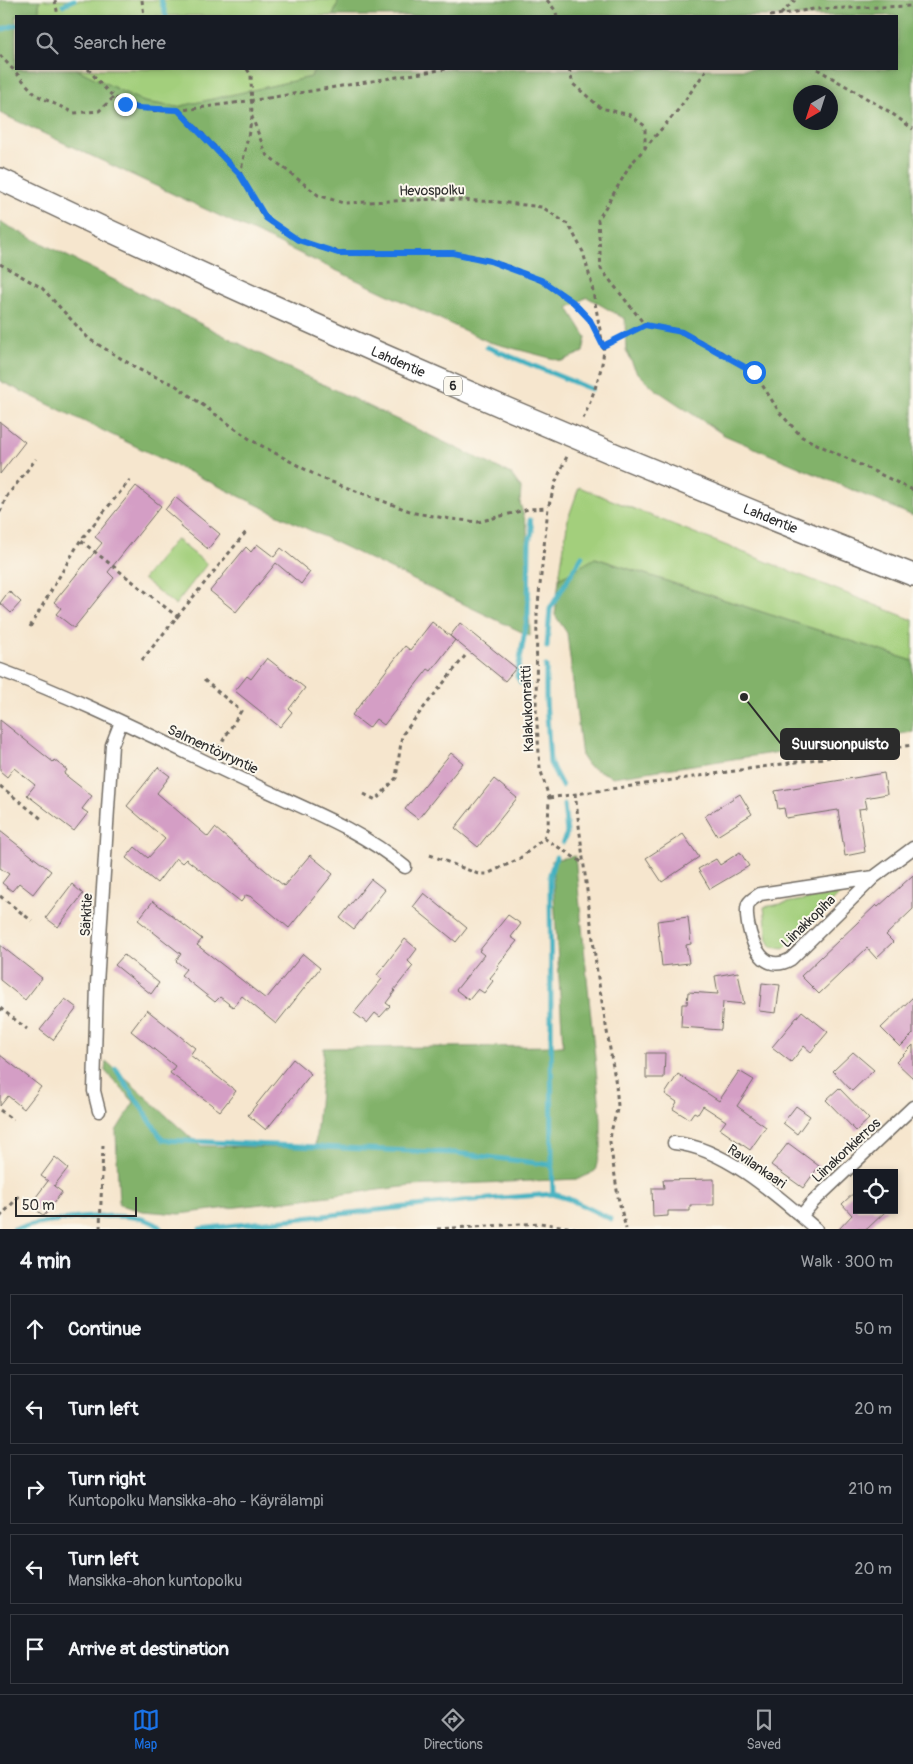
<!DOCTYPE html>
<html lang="en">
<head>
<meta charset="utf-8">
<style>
  :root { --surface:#171b24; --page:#242831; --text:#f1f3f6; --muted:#9ea1a6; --line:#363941; --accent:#1a73e8 }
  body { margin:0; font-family:Pangolin,sans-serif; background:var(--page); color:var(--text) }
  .controls { position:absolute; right:15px; bottom:15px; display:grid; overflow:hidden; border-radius:0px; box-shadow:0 2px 8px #0003 }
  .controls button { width:45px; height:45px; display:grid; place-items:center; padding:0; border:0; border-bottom:1px solid var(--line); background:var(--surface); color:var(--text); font:25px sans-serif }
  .compass { position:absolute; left:793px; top:85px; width:45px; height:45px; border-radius:50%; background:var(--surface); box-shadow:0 2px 8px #0003; rotate:219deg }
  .scale { position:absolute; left:15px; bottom:12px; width:122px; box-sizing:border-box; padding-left:5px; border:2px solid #2b2b2b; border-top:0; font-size:14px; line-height:18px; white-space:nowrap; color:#2b2b2b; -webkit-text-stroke:4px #fbf7ec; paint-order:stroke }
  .stop { position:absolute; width:15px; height:15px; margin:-11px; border:4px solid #1a73e8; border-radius:50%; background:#fff }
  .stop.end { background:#1a73e8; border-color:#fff; box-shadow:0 1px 5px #0008 }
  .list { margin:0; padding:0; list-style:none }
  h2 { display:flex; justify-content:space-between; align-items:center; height:65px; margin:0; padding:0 20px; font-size:21px }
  h2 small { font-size:16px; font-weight:400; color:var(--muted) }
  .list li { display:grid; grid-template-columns:32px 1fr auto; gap:15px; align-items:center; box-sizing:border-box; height:70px; margin:0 10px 10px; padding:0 10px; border:1px solid var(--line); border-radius:0px }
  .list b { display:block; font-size:19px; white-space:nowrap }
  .list p { margin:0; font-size:16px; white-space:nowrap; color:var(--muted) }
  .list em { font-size:16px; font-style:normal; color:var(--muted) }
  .icon { flex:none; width:28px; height:28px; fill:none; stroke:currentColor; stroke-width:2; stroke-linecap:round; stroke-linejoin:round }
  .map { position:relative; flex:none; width:913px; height:1229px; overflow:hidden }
  .search { position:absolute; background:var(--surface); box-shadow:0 2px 8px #0003; left:15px; right:15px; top:15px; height:55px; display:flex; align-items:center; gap:12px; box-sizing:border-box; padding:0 18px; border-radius:0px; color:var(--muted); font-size:19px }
  .sheet { height:465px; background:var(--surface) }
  nav { display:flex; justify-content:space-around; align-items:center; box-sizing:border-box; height:70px; border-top:1px solid var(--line); background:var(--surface); font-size:14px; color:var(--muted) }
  nav a { display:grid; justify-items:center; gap:2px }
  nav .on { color:var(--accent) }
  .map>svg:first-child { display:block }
  .green { fill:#a3cf7b; stroke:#677d53 }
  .forest { fill:#82b26b; stroke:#566e4b; fill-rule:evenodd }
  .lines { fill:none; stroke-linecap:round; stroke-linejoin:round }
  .stream { stroke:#43b0c0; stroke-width:5 }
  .building { fill:#d49ec5 }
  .minor-casing { stroke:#726c64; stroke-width:15 }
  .trunk-casing { stroke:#726c64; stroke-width:24 }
  .path { stroke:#726c64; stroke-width:3; stroke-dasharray:4 4; stroke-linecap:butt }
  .minor { stroke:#fff; stroke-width:12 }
  .trunk { stroke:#fff; stroke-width:21 }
  .path-bridge { stroke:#726c64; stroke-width:3; stroke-dasharray:4 4; stroke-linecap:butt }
  .route { stroke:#1a73e8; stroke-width:6 }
  .labels { text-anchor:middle; stroke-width:4; stroke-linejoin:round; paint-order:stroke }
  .shield { fill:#fbf7ec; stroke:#696865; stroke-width:1 }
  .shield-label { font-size:12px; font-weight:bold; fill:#2b2b2b }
  .street-label { font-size:14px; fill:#2b2b2b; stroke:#fbf7ec }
  .leader { fill:none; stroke:#2b2b2b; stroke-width:2 }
  .callout-dot { fill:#2b2b2b; stroke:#fbf7ec; stroke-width:2 }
  .callout { fill:#2b2b2b; stroke:#2b2b2b; stroke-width:2 }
  .callout-label { font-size:15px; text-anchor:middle; font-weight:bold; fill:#fff }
</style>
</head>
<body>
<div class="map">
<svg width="913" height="1229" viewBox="0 0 913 1229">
  <rect width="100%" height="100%" fill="#fbf7ec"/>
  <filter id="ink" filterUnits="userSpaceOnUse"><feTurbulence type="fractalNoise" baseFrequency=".02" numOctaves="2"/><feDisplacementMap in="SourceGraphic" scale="10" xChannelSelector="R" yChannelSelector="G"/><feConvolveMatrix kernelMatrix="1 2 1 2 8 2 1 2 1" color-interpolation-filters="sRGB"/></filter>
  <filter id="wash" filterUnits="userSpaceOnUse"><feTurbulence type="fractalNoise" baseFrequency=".0096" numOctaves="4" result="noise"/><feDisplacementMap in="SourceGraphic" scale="20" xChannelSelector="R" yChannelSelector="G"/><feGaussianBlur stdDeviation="1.12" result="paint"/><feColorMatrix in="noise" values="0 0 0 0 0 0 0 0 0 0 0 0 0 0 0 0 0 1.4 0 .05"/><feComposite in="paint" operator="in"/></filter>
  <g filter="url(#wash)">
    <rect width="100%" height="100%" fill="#f6e6ce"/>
    <path class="green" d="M39 0H339L333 16H43L39 10Z
      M76 69H314L311 77 177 107 144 102Z
      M579 487 913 620V661L596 558 559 579 568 519Z
      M176 539 207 564 175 605 143 579Z
      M841 893 784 949 772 947 768 940 764 907Z"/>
    <path class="forest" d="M0 0H39V10L43 16H16V69H76L144 102 177 107 311 77 314 69H897V16H333L339 0H913V516L724 435 655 389 636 371 626 350 625 319 587 297 568 308 586 337 583 352 562 361 489 342 0 113ZM830 92V122H800V92Z
      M0 222 274 361 511 474 521 488 520 503 527 527 530 636 0 381Z
      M595 558 913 661V732L613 777 588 766 582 757 567 633 555 615 559 579Z
      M575 856 601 1119V1148L595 1171 579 1179 411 1186 179 1214 143 1211 119 1205 116 1131 134 1102 105 1071 106 1061 200 1146 315 1148 324 1048 563 1046 552 860Z"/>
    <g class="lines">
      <path class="stream" d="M161 0 166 16
        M63 5 74 0
        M0 30 16 25
        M487 347 591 389
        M547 647 550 609 582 556
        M546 666V699L550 763 562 786
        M528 685 521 683 517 676 528 614 529 543 532 531 530 520
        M563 842 567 833 564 805
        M116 1069 163 1140 456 1153 552 1165 553 1194
        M552 1165 550 874 556 857
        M14 1229C43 1222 142 1204 161 1229
        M200 1229 462 1201 553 1194 569 1199 611 1219"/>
    </g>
    <g id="blocks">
      <path class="building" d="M0 422 25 442 0 474Z
        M136 486 161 506 108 572 114 578 74 628 56 614 61 608 54 602 102 543 95 537Z
        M175 497 220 534 208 549 180 526 181 524 165 510Z
        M257 544 274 557 281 548 310 572 301 584 276 563 236 612 210 591 246 547 251 552Z
        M9 591 21 602 11 613 0 603Z
        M432 622 455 640 431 671 428 669 384 725 376 719 369 728 352 715 405 646 410 650Z
        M460 623 516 668 505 681 450 636Z
        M267 658 305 688 289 709 292 712 280 727 235 691 247 676 251 679Z
        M0 720 53 762 54 760 67 770 64 774 92 796 82 809 88 813 74 831 27 795 35 785 14 768 7 777 0 771Z
        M451 753 463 763 418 819 405 809Z
        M158 767 170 776 157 793 208 837 215 828 284 886 310 855 333 874 289 928 252 897 246 895 241 902 186 859 182 863 176 858 157 883 126 858 135 847 148 858 165 839 127 806Z
        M884 773 887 794 865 798 867 808 859 809 865 852 845 856 838 810 786 818 784 808 778 809 775 791Z
        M494 779 517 798 478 847 455 828Z
        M740 794 752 814 717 836 705 816Z
        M0 831 51 871 33 894 19 883 12 891 2 883 9 874 0 868Z
        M683 834 699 857 662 882 646 858Z
        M740 852 749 866 710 889 698 869 716 859 720 865Z
        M913 875V909L886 935 893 942 876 958 867 948 819 994 801 976 876 905 878 907Z
        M371 879 385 890 354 929 340 918Z
        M72 884 83 894 58 927 46 918Z
        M424 893 467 928 456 942 413 907Z
        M153 901 202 939 197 945 266 999 303 954 320 968 276 1024 242 996 233 1007 220 997 215 1002 181 975 186 969 176 961 181 954 138 920Z
        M508 915 521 924 511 937 517 941 497 966 499 967 490 978 493 981 484 993 478 989 469 1000 456 990 484 955 479 951Z
        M688 917 691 944 686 945 689 963 662 966 657 921Z
        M405 939 417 949 408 961 413 966 394 990 395 991 386 1003 390 1006 380 1017 375 1013 367 1023 354 1013 382 979 377 975Z
        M0 945 42 978 25 1000 0 980Z
        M124 955 159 983 151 994 115 965Z
        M738 972 744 1004 723 1002 721 1030 681 1027 682 1004H687L688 992 718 994 715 976Z
        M762 983 780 985 776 1013 759 1011Z
        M913 997V1034L900 1047 881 1028Z
        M65 999 77 1008 53 1040 40 1030Z
        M147 1010 195 1048 190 1055 236 1091 220 1111 170 1073 175 1066 131 1031Z
        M802 1011 828 1032 811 1052 804 1046 791 1062 772 1047Z
        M913 1045V1078L896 1062Z
        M853 1052 874 1070 852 1091 833 1071Z
        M646 1053H665L664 1078H646Z
        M0 1055 41 1087 24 1109 8 1096 0 1106Z
        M293 1059 311 1074 266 1130 248 1115Z
        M739 1071 754 1080 737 1106 766 1127 750 1150 720 1129 726 1121 703 1106 698 1114 694 1112 689 1119 673 1109 677 1102 665 1094 678 1074 719 1101Z
        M839 1088 869 1119 856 1131 826 1100Z
        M796 1106 810 1116 797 1134 783 1123Z
        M788 1143 819 1166 803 1188 771 1165Z
        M55 1157 68 1168 54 1186 62 1192 44 1216 30 1205 48 1181 41 1176Z
        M714 1179V1205H690V1211H668V1216L653 1217 652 1188H664L663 1180Z
        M857 1190V1210H887L867 1229H839L852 1215 842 1204Z"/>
    </g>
  </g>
  <g filter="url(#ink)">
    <use href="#blocks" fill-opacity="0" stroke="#726c64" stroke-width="1"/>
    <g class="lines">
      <g class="minor-casing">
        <path id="minor" d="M0 670C84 701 165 743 246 781 300 807 359 828 405 867
          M874 877 760 894C756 897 751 899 748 904 746 910 747 918 748 924 752 945 764 975 791 959L874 877 913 848
          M99 1111 94 1091 97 984 112 745 121 722
          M674 1143C724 1147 779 1197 816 1229
          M801 1216 813 1202 913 1107"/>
      </g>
      <g class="trunk-casing">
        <g id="trunk">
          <path id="s1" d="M0 179C299 322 604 454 913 575"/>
        </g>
      </g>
      <path class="path" d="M55 0 58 16
        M142 0 144 16
        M547 0 555 10 557 16
        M781 14 795 0
        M770 16 814 9 913 6
        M0 55 36 95 74 113 99 111 114 97
        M88 69C98 80 109 96 124 103 154 118 201 107 234 103
        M247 69 251 75 252 117 266 154 318 195 343 203 440 199 498 202 542 207 569 225 583 252 591 281 603 346 645 325 601 269 598 220 631 164 678 110 707 69
        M569 69 573 84 601 108 630 115 645 126V147
        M817 69 890 112 913 129
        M268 98 446 69
        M179 110C199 130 220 151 238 173 249 187 254 206 266 218 274 226 288 234 298 239 344 263 401 250 451 253 499 256 590 294 603 345 607 361 589 406 582 421
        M240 175 252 117
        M0 264 42 288 89 339 140 370 175 385 251 440 321 478 415 513 451 519 478 522 529 509 548 508
        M645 325 682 332 719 351 754 372 780 413 802 437 913 490
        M0 512 7 496 36 459
        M81 541 179 618
        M30 627 80 541 130 480
        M142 660 246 532
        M204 680 241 711 216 752
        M0 786 43 820
        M575 793 597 972 616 1085 618 1106 611 1132 610 1142 618 1197 626 1229
        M364 794 376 800 396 778 402 735 465 656
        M549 798 913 745
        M544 838 583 863
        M430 855 478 874H487L519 859 544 838 548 827 549 798 540 768 536 709 537 614 548 508 556 481 568 454
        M0 896 32 921
        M0 1008 27 1029
        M0 1110 13 1120
        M0 1217 21 1194
        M100 1229 103 1145
        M437 1229 540 1223 580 1229"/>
      <use href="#minor" class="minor"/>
      <use href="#trunk" class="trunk"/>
      <path class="path-bridge" d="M234 103 268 98"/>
    </g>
  </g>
  <g class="lines" filter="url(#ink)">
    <path class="route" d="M125 104 138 108 178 110 240 175 266 218 298 240 338 253H453L490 261 541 280 573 302 590 320 603 346 645 325 682 332 754 372"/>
  </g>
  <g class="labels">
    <rect class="shield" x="444" y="376.5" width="18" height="19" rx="4"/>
    <g class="shield-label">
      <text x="453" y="390">6</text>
    </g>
    <g class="street-label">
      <text transform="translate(432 190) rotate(-1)" y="5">Hevospolku</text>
      <text dy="5" stroke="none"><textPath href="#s1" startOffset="438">Lahdentie</textPath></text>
      <text dy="5" stroke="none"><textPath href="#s1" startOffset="842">Lahdentie</textPath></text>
      <text transform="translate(527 709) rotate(-92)" y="5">Kalakukonraitti</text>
      <text transform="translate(213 749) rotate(25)" y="5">Salmentöyryntie</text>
      <text transform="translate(86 915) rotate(-87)" y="5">Särkitie</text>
      <text transform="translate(808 921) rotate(-44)" y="5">Liinakkopiha</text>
      <text transform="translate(846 1150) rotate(-43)" y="5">Liinakonkierros</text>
      <text transform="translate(757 1166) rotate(34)" y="5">Ravilankaari</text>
    </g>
  </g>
  <path class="leader" d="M744 697L781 744"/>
  <circle class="callout-dot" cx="744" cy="697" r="5"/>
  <rect class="callout" x="781" y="729" width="118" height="30" rx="5"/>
  <g class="callout-label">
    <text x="840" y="749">Suursuonpuisto</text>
  </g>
</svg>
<div class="controls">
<button><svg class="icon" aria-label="locate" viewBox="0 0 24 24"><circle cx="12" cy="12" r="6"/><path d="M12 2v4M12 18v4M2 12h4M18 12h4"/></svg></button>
</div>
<svg class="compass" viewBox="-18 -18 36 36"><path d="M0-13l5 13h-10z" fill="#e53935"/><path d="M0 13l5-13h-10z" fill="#9ea1a6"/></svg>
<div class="scale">50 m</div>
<div class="stop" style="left:754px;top:372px"></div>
<div class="stop end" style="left:125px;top:104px"></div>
<div class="search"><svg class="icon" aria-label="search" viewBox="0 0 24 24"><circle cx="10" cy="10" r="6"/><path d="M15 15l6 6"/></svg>Search here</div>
</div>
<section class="sheet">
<h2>4 min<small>Walk · 300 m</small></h2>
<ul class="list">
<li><svg class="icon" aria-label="ahead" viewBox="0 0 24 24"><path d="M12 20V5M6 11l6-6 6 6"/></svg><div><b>Continue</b></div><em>50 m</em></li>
<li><svg class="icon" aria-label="left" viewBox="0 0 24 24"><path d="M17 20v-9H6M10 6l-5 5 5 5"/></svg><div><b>Turn left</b></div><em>20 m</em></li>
<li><svg class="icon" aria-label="right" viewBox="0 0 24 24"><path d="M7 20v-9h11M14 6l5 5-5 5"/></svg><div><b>Turn right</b><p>Kuntopolku Mansikka-aho - Käyrälampi</p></div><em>210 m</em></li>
<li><svg class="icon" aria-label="left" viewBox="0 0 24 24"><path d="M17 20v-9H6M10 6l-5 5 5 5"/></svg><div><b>Turn left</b><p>Mansikka-ahon kuntopolku</p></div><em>20 m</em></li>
<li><svg class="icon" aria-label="arrive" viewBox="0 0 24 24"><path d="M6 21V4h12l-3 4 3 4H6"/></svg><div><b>Arrive at destination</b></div></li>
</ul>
</section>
<nav>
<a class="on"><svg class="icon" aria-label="map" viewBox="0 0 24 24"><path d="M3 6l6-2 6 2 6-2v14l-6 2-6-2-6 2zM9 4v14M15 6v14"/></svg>Map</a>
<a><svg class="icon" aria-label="directions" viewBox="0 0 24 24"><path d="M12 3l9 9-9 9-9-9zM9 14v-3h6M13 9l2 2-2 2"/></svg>Directions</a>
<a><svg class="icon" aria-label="saved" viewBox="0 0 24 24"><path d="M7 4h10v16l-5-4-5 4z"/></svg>Saved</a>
</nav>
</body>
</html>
